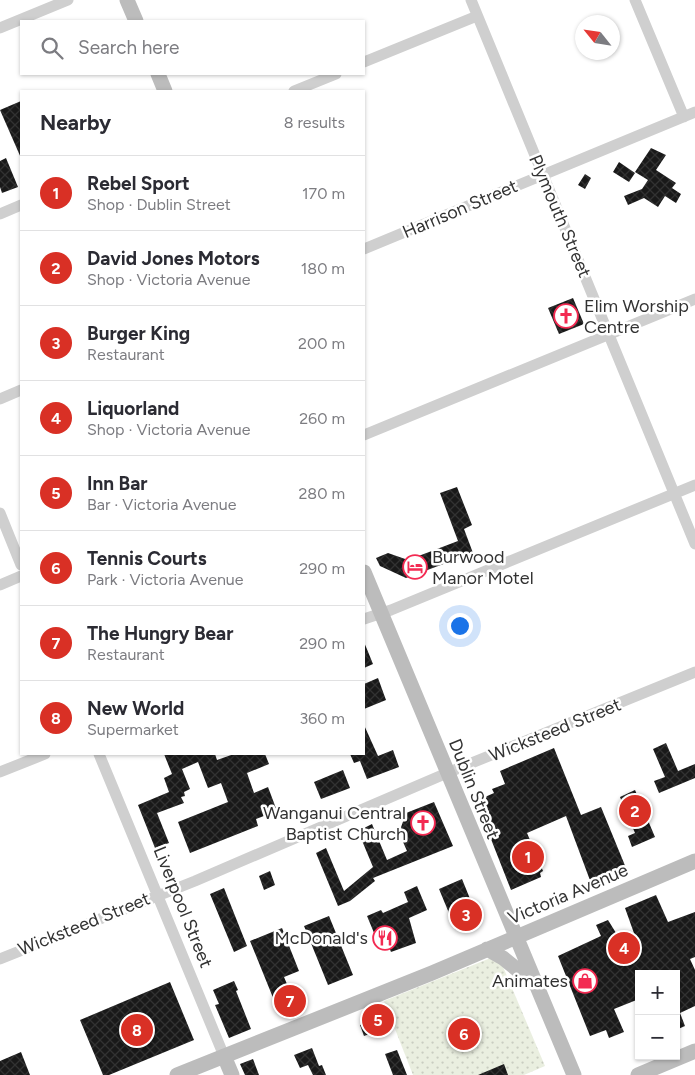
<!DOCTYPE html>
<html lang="en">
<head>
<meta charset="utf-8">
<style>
  :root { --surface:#fff; --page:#f2f2f3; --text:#2b2b33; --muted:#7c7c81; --line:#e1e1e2; --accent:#d93025 }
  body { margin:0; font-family:Figtree,sans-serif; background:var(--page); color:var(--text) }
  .controls { position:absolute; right:15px; bottom:15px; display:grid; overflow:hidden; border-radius:0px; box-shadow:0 1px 4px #0004 }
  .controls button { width:45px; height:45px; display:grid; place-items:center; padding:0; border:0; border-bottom:1px solid var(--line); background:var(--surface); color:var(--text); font:25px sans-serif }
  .compass { position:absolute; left:575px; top:15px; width:45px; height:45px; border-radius:50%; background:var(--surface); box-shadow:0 1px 4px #0004; rotate:300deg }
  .you { position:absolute; left:459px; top:625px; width:18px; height:18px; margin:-12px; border:4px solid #fff; border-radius:50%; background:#1a73e8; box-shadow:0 0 0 8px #1a73e833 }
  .badge { display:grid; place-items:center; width:32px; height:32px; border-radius:50%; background:var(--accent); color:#fff; font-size:16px; font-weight:700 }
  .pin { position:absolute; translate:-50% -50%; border:2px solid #fff; box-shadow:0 1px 5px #0006 }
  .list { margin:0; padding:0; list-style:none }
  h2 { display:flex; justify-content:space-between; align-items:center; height:65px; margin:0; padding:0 20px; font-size:21px }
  h2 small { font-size:16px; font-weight:400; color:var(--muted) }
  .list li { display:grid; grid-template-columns:32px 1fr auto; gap:15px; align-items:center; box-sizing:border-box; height:75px; padding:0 20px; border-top:1px solid var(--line) }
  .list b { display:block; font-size:19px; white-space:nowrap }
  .list p { margin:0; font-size:16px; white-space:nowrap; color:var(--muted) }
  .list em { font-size:16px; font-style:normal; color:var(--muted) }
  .icon { flex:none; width:28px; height:28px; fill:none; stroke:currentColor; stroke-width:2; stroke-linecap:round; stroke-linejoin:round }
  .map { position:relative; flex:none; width:695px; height:1075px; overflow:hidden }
  .search { position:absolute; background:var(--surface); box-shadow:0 1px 4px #0004; left:20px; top:20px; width:345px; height:55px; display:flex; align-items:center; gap:12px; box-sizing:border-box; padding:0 18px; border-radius:0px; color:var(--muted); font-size:19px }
  .panel { position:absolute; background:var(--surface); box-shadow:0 1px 4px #0004; left:20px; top:90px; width:345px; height:665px; border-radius:0px }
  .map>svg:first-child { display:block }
  .park { fill:url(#park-dots) }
  .building { fill:url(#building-cross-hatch) }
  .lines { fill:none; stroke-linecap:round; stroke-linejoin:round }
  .street { stroke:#cfcfcf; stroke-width:11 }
  .secondary { stroke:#bcbcbc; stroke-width:15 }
  .labels { text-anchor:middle; stroke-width:5; stroke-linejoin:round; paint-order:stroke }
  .street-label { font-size:18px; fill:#323232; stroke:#fff }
  .poi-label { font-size:18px; fill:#323232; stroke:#fff; text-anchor:end }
</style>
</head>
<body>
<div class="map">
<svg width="695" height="1075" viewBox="0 0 695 1075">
  <defs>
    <pattern id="park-dots" width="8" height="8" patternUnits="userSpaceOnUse" patternTransform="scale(1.25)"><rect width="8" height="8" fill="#eaefe0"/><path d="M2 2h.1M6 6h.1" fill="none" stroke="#c9cdc1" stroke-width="1.8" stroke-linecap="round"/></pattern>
    <pattern id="building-cross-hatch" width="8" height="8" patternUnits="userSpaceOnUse" patternTransform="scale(1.25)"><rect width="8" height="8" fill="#191919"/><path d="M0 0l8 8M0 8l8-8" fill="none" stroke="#323232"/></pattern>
  </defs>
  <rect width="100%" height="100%" fill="#fff"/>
  <path class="park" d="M498 955 545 1066 524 1075H413L384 1001Z"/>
  <path class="building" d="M21 101V158L0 110Z
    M651 148 666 155 656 170 676 183 672 188 681 194 676 203 665 196 658 207 644 198 628 205 624 196 642 189 648 180 635 172Z
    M6 158 18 187 2 193 0 187V161Z
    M619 162 635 173 629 182 613 172Z
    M585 174 591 178 585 189 578 185Z
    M573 298 584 324 559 334 548 308Z
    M457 487 472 525 464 529 473 553 406 578 380 566 376 558 388 553 408 560 458 541 440 493Z
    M364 642 373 664 364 668Z
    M378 678 386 700 364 709V684Z
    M364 725 378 756 393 750 399 767 367 779 360 761 354 763 350 754H364Z
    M666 743 678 771 695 764V778L659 793 654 781 665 777 653 749Z
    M554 748 581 815 601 807 626 868 591 883 566 816 527 833 543 871 540 873 541 877 511 890 476 801 494 793 492 789 505 784 500 771Z
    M164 754H215L217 760 234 754H265L269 764 247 773 254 793 268 787 277 811 256 819 258 826 190 853 178 822 228 802 221 783 208 788 198 762 182 769 190 789 184 792 185 796 181 797 184 803 157 813 169 843 155 848 138 805 169 792 164 778 172 774Z
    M343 770 350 788 321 799 314 782Z
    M635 790 655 837 632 847 628 836 635 833 620 797Z
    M434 802 453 846 373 878 375 881 350 901 338 906 316 853 326 848 344 891 373 867 358 831 372 824 387 860 407 851 399 833 406 813Z
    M270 871 275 885 264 890 259 876Z
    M462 879 479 921 456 930 439 889Z
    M417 886 427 910 409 918 416 943 391 952 388 945 383 947 380 939 377 940 367 916 381 910 383 913 408 902 404 892Z
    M224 888 247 946 234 952 210 894Z
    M656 895 668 922 695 912V957L690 959 695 970V1006L680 1013 685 1026 676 1030V974H639V999L614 1009 624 1032 609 1038 606 1030 590 1036 558 956 601 936 596 925 608 920 621 941 635 936 625 908Z
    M329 916 353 975 328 985 304 926Z
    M282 928 299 971 284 977 295 1003 278 1010 250 941Z
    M234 981 238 990 236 991 251 1029 229 1038 215 1005 219 1004 213 990Z
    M170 982 194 1040 109 1075H103L80 1020Z
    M384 1016 390 1031 377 1036 375 1032 364 1036 360 1025Z
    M312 1048 319 1066 322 1065 326 1075H313L308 1065 300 1068 294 1055Z
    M397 1050 407 1075H393L385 1054Z
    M21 1052 30 1075H0V1061Z
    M253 1059 259 1075H245L240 1064Z
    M504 1064 508 1075H478Z"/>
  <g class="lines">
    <path class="street" d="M471 0 695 544
      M635 0 684 117
      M0 28 68 0
      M364 62 477 16
      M294 91 336 74
      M0 214 21 205
      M364 249 695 112
      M0 399 21 390
      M364 435 695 299
      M0 513 21 565
      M0 585 21 576
      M364 619 391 610 695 485
      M99 754 224 1056
      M0 772 45 754
      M0 959 195 881 447 773 695 672"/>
    <path class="secondary" d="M127 0 136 21
      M158 74 165 91
      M364 572 574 1075
      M487 949 503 958 535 984
      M224 1056 232 1075
      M177 1075 432 973 695 861
      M638 1075 695 1051"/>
  </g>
  <defs>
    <g id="church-ring" transform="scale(1.25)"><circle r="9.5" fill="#fff" stroke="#f32a52" stroke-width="1.5"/><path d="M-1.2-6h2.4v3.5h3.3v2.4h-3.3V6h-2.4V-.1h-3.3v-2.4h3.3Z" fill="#f32a52"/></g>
    <g id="hotel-ring" transform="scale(1.25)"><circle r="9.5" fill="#fff" stroke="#f32a52" stroke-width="1.5"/><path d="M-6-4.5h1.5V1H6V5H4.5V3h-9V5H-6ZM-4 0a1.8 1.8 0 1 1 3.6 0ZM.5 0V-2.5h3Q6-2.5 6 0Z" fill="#f32a52"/></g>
    <g id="restaurant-ring" transform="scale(1.25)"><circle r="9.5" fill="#fff" stroke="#f32a52" stroke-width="1.5"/><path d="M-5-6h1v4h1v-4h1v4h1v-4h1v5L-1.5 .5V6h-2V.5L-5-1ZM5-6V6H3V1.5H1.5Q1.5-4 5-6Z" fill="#f32a52"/></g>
    <g id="shop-ring" transform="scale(1.25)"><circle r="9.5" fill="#fff" stroke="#f32a52" stroke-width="1.5"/><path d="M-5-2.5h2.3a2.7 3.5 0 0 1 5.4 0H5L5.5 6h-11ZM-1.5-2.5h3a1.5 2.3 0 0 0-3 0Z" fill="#f32a52"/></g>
  </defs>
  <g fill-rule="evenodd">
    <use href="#church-ring" x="566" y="316"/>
    <use href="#hotel-ring" x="415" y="567"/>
    <use href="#church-ring" x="423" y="823"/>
    <use href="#restaurant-ring" x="385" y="938"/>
    <use href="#shop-ring" x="585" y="981"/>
  </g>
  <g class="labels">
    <g class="street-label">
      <text transform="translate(460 209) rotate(-23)" y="6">Harrison Street</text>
      <text transform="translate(560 216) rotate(67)" y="6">Plymouth Street</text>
      <text transform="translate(555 730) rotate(-22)" y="6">Wicksteed Street</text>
      <text transform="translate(474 789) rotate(68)" y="6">Dublin Street</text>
      <text transform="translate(568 894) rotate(-23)" y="6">Victoria Avenue</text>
      <text transform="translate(183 907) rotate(68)" y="6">Liverpool Street</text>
      <text transform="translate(84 924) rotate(-22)" y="6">Wicksteed Street</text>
    </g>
    <g class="poi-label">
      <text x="584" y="312" text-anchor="start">Elim Worship<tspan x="584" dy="21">Centre</tspan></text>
      <text x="432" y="563" text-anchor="start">Burwood<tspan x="432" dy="21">Manor Motel</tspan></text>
      <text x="406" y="819">Wanganui Central<tspan x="406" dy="21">Baptist Church</tspan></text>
      <text x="368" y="944">McDonald's</text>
      <text x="568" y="987">Animates</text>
    </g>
  </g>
</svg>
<div class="controls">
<button>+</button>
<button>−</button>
</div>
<svg class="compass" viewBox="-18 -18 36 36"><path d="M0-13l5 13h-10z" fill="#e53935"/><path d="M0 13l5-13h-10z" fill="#7c7c81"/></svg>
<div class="you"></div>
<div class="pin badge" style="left:528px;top:857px">1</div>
<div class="pin badge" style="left:635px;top:811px">2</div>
<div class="pin badge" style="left:466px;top:915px">3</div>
<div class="pin badge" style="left:624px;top:948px">4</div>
<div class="pin badge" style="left:378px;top:1020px">5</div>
<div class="pin badge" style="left:464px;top:1034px">6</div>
<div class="pin badge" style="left:290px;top:1001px">7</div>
<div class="pin badge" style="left:137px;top:1030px">8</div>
<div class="search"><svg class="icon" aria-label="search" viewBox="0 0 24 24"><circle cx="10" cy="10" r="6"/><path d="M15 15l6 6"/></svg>Search here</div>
<section class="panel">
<h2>Nearby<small>8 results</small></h2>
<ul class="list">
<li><span class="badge">1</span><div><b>Rebel Sport</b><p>Shop · Dublin Street</p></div><em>170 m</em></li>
<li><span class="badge">2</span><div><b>David Jones Motors</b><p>Shop · Victoria Avenue</p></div><em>180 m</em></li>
<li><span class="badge">3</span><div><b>Burger King</b><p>Restaurant</p></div><em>200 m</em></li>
<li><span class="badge">4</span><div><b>Liquorland</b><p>Shop · Victoria Avenue</p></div><em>260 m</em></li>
<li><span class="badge">5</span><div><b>Inn Bar</b><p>Bar · Victoria Avenue</p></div><em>280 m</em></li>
<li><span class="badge">6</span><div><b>Tennis Courts</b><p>Park · Victoria Avenue</p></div><em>290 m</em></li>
<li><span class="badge">7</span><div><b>The Hungry Bear</b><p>Restaurant</p></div><em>290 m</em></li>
<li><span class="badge">8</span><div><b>New World</b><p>Supermarket</p></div><em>360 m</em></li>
</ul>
</section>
</div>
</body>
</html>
